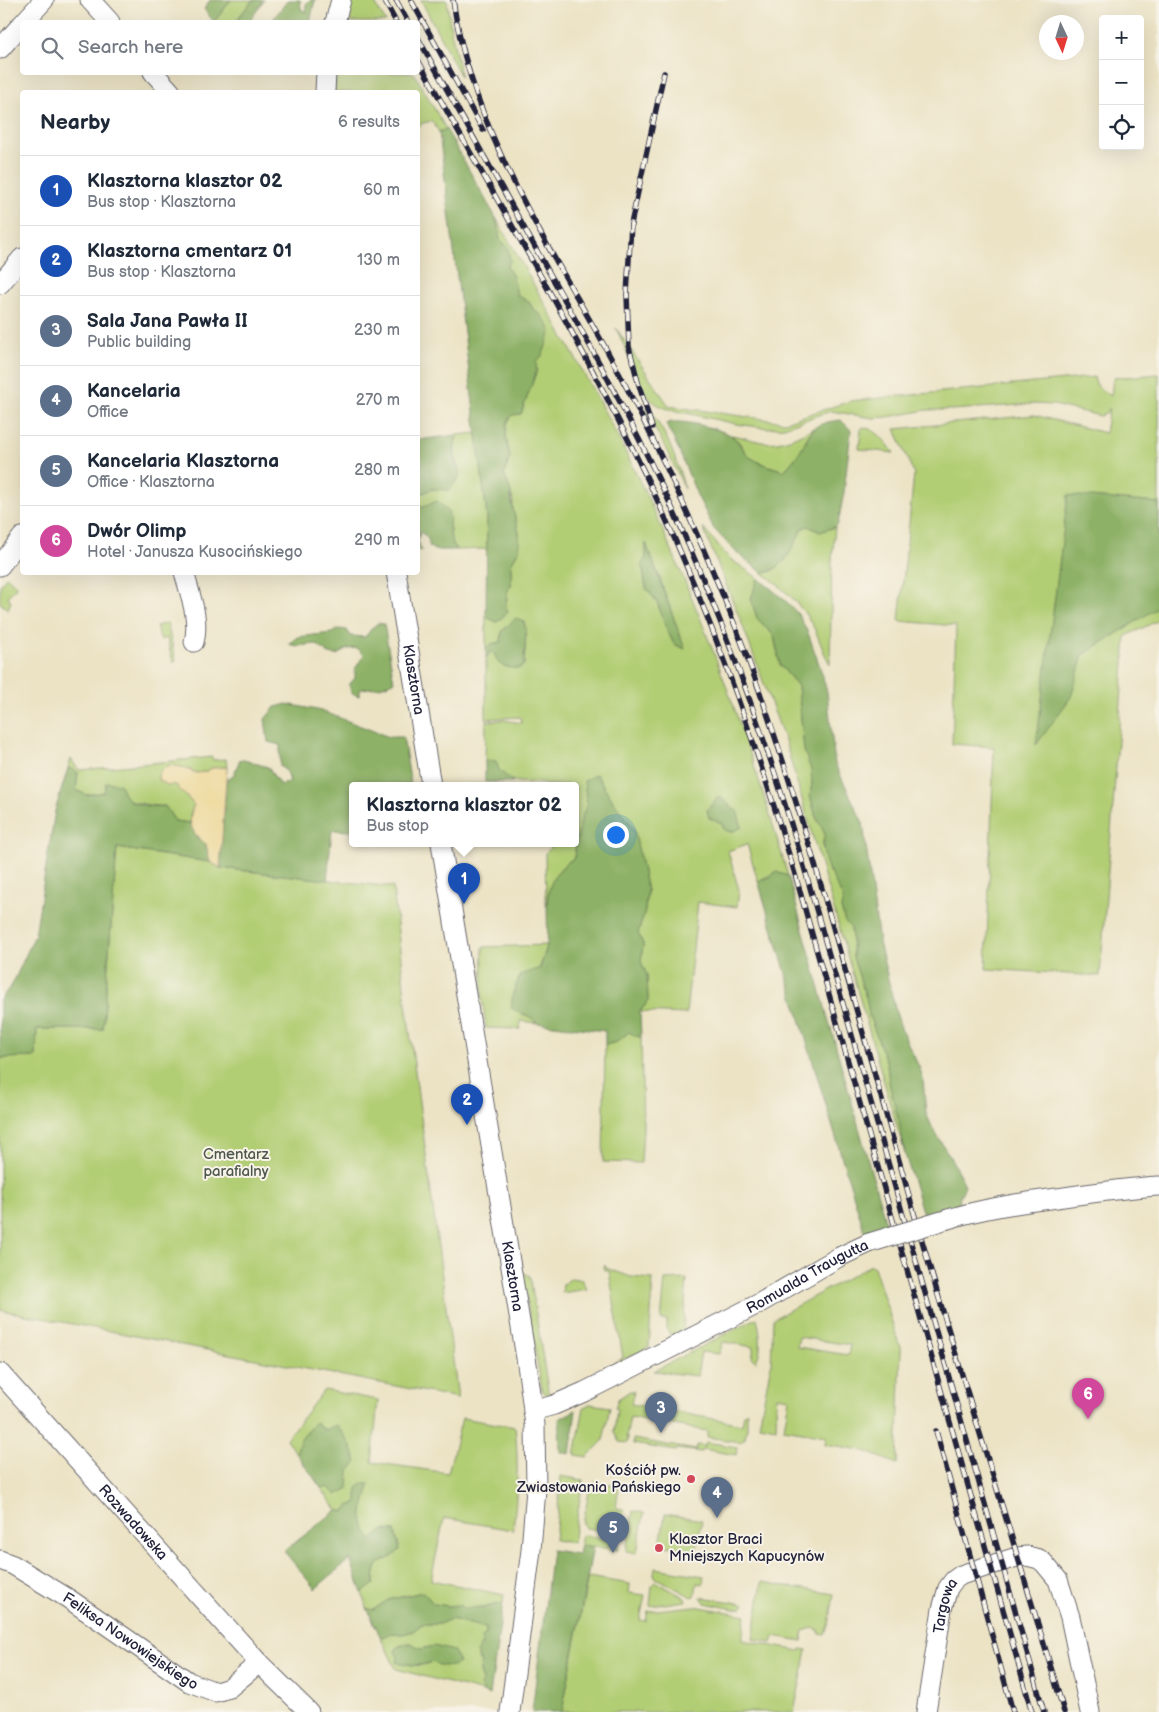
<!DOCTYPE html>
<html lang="en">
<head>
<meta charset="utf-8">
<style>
  :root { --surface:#fff; --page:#f6f6f7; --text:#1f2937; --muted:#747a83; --line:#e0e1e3; --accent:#d1495b }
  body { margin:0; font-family:"Balsamiq Sans",sans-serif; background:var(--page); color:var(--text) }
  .controls { position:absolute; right:15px; top:15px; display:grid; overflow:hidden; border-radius:5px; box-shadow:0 5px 20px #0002 }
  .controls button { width:45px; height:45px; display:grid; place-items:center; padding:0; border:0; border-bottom:1px solid var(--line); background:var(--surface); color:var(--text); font:25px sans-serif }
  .compass { position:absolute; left:1039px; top:15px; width:45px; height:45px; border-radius:50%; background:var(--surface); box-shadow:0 5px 20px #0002; rotate:176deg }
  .you { position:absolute; left:615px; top:834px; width:18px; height:18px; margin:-12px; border:4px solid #fff; border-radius:50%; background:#1a73e8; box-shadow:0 0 0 8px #1a73e833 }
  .badge { display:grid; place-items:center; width:32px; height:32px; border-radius:50%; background:var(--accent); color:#fff; font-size:16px; font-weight:700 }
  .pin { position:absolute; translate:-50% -41px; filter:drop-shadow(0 1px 2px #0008) }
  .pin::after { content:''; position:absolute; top:26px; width:18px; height:15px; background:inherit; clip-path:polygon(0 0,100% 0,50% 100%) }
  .popup { position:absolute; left:349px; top:782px; width:230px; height:65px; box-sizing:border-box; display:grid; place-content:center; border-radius:5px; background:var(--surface); filter:drop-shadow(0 1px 4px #0005); font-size:16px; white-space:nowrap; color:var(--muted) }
  .popup b { font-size:19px; color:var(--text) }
  .popup::after { content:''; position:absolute; left:50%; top:100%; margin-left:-10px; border:10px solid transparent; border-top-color:var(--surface) }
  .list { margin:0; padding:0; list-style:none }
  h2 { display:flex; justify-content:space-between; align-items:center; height:65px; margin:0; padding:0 20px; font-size:21px }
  h2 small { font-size:16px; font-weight:400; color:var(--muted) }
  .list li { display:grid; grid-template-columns:32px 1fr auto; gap:15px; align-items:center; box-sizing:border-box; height:70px; padding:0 20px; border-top:1px solid var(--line) }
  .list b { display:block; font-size:19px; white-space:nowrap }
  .list p { margin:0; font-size:16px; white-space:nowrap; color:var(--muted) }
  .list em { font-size:16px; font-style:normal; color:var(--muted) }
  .icon { flex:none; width:28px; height:28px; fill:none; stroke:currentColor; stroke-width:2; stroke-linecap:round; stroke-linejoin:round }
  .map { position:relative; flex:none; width:1159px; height:1712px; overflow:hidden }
  .search { position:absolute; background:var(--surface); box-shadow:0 5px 20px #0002; left:20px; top:20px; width:400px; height:55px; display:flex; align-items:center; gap:12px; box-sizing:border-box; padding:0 18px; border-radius:5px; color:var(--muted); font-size:19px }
  .panel { position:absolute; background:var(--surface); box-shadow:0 5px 20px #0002; left:20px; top:90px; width:400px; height:485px; border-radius:5px }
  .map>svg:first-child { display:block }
  .green { fill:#b2ce74; stroke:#6a7858; fill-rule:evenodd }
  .forest { fill:#8db166; stroke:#586a50 }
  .sand { fill:#eeda9e; stroke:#887e6c }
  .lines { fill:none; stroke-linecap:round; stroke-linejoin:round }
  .minor-casing { stroke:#69666b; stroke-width:21 }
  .minor { stroke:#fff; stroke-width:19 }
  .rail-casing { stroke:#22223b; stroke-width:5.5 }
  .rail { stroke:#f7f3e8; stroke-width:4; stroke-dasharray:11; stroke-linecap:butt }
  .minor-bridge-casing { stroke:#69666b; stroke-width:21; stroke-linecap:butt }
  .minor-bridge { stroke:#fff; stroke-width:19 }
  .poi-dot { fill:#d1495b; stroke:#f7f3e8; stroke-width:2 }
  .labels { text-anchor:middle; stroke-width:4; stroke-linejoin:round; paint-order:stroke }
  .street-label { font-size:15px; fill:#22223b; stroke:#f7f3e8 }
  .park-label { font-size:15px; fill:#4d564c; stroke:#f7f3e8 }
  .poi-label { font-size:15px; fill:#22223b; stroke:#f7f3e8; text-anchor:end }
</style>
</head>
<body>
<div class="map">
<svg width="1159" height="1712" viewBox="0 0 1159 1712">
  <rect width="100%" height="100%" fill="#f7f3e8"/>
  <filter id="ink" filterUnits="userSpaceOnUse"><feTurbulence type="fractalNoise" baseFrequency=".02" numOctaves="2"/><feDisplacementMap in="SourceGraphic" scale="10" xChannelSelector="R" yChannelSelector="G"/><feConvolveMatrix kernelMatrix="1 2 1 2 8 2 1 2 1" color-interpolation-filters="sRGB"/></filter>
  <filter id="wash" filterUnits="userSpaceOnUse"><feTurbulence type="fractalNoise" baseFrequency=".0096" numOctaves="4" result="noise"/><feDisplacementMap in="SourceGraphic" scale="20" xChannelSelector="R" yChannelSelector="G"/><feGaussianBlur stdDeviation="1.12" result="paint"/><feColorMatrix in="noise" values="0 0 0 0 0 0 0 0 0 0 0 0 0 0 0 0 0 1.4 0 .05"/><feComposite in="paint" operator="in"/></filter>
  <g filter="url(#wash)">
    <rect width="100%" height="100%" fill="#ece3c5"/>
    <path class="green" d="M231 0H253L235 22H214Z
      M350 0H373L386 22H345Z
      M421 0H447L451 31 461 77Z
      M336 73H414L446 129 439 132 432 121 423 123 418 127V92H334Z
      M496 218C540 296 586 374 626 453 693 587 747 732 788 876L776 872 758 881 747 844 728 851 739 890 737 907 698 902 686 1014 640 1012 648 1001 647 975 641 962 643 944 638 933 645 911 647 891 634 829 614 803 596 774 585 781 587 805 582 817 576 842 574 858C554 870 551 884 546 906L545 853 555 843H575V785H544V783C514 782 511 786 492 761L485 760 486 721 504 720 521 723 520 717 486 719V658L491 651 496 654 497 661 525 653 526 631 524 622 501 642 491 644 486 649V617L497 622 505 606 507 598V592L511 585V564L519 550V533L513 510V500L504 474 510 457 506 437 507 423 512 415 521 414 537 370 535 363 543 354 540 314 533 309 529 302 517 295 513 277 507 267 508 248 500 239ZM646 544 658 573 684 648 674 644 668 632 657 602 646 588 642 564 646 557ZM719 796 726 803 724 830 722 824 707 810Z
      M616 328 669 406 785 422 850 401 1094 377C1096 388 1102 390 1111 396L1113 378 1159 374V620L1126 636 1100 976 986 969 994 747 952 744 956 626 899 621 914 474 895 429 1034 415 1105 433 1109 408 1107 412 1100 416 1054 405 1032 404 952 410H927L888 417 873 418 831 411 784 427 767 428 736 424 668 409C644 402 636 380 629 358 625 348 621 338 616 328Z
      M641 404C666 424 676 460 685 489L663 443Z
      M815 427C807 435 805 443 800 451 795 459 790 464 784 471L758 462 748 456 739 442 731 435C741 436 751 440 762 442 781 445 798 436 815 427Z
      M863 427C877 429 886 442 894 453L859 449 861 430Z
      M477 433 487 516V549L456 550 450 537V528L425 505 418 509V495L432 489 449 490 460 471C453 459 454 448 457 435Z
      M808 526 820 532 835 527 832 561 830 664C823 653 820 640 814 628 801 604 784 589 763 573L773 571 803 528Z
      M703 528 729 558 758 578 751 599 757 618 774 636 780 665 798 686 804 750 812 770V783L810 796 816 817 825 834 822 845 829 872 836 881 844 898 841 908 845 922 851 928 853 957 867 1001 869 1015 887 1064 889 1082 900 1126 905 1154 785 741 742 624Z
      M7 576 17 586 8 596 11 602 8 609 0 603V585Z
      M167 623 176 661 173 662 167 638 161 640 156 626Z
      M212 757 213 760 226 759 227 767 212 768 205 772 196 773 186 768 175 784C181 792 188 797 194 805L190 815V823L175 821 165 806H157L133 802 125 797 104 792 87 795 76 790 78 773 68 768 71 759 78 769 81 770Z
      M117 848 210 862 220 868 393 887 405 995 458 1398 0 1310V1058L36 1057V1029H103Z
      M547 945 544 956 522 1014 532 1017 537 1023 521 1021 520 1029 486 1028 482 998 483 947Z
      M629 1032 635 1036 641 1037 643 1128 641 1163 603 1162 605 1045 617 1042Z
      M605 1265 606 1268 631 1277 653 1279 649 1347 590 1376 623 1358 609 1271 603 1269Z
      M871 1265 874 1267 901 1350 897 1464 862 1450 825 1444 826 1436 784 1429 789 1398 777 1396C775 1408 777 1417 776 1428L759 1425 771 1364 773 1319ZM799 1337 850 1345 848 1355 797 1347Z
      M522 1272 530 1276 549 1396 542 1391Z
      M572 1278 582 1280 587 1289 562 1293 563 1284Z
      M687 1279 683 1332 671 1336 667 1330V1320H661L665 1280Z
      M757 1318C760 1330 763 1350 756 1361L752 1358 754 1347 723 1342 719 1354 701 1352 697 1376 654 1371Z
      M324 1390 378 1400 372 1462 448 1473 462 1418 515 1427C519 1462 517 1496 513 1530L444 1518 431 1580 504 1595 503 1603 486 1607 464 1608 459 1605 448 1606 434 1604 422 1592 388 1600 373 1610 367 1608 362 1593 374 1584C375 1555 382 1567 400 1550L395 1531 384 1530 371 1541 365 1531 361 1519 369 1484 357 1502 349 1506 344 1512 337 1510 321 1488 328 1487 324 1430 316 1422 302 1437 296 1453 286 1439Z
      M630 1391H634L631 1404 742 1424 744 1414 747 1412V1428L745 1438 740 1442 707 1437V1431L630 1417 626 1438H628L627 1443 619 1442 614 1432 617 1409 615 1408 618 1399Z
      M590 1404 610 1407 603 1441 587 1457 575 1455 584 1407Z
      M633 1439 696 1450 697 1445 705 1446 706 1442 737 1447 736 1455 702 1449 701 1452 677 1449 676 1451 633 1444Z
      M561 1476 583 1480 573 1543 555 1540Z
      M595 1482 619 1486 616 1508 624 1509 621 1529 616 1532 585 1528 583 1523 590 1486Z
      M633 1511 644 1513 637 1553 626 1551Z
      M665 1514 702 1520 696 1551 660 1545Z
      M582 1535 618 1540V1550L580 1545Z
      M655 1568 704 1576 703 1584 697 1583 695 1596 692 1597 656 1578 654 1575Z
      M588 1577 630 1584 629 1593 645 1595 640 1620 646 1621 648 1611 694 1606 746 1615 742 1640 800 1651 801 1649 807 1650 794 1712H562Z
      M656 1582 684 1597 686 1601 650 1606 652 1585Z
      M762 1582 834 1594 830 1620 825 1634 819 1633V1630L812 1628 804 1631 802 1641 774 1636 772 1643 753 1639Z
      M701 1597 745 1604 742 1608 734 1609 705 1603Z
      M451 1619 486 1628V1635L478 1660 481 1663 480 1671 483 1681 481 1685 483 1692 396 1669 381 1638 392 1633 403 1634 413 1631 422 1624H439ZM411 1643 421 1649 434 1646 439 1665 432 1662C417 1668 402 1667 395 1651L399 1646Z"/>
    <path class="forest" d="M210 0H231L214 22 204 9Z
      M253 0H264L249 22H235Z
      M288 0H300L301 9 306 12V4L310 0H315L310 22H271Z
      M446 129 496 218 500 239 508 248 510 261 507 267 513 277 517 295 529 302 533 309 540 314 548 325 551 332 543 354 536 363 537 370 521 414 512 415 507 423 506 437 510 457 504 474 510 489 513 510 519 533V550L511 564V585L507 592V598L505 605 508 611 502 618 497 622 486 617 487 516 439 132Z
      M841 420 851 430 844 492 838 524 835 527 820 532 808 526 803 528C791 548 788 568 763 573L736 552 714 529 697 495 677 446 666 424C676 417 720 429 730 435 740 440 742 452 751 458 761 464 773 467 784 471 790 464 797 457 802 448 808 437 811 427 825 423 830 421 836 421 841 420Z
      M457 435 454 449 455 463 460 471 459 478 449 490 432 489 418 495V440Z
      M1068 495 1159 503V607L1083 655 1071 697 1036 745Z
      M437 501C458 518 445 518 451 538 452 542 454 546 456 550H434L429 546C430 539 425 535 420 532L418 541 422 550 418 551V509Z
      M646 543 685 649 674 644 668 632 657 602 646 588 642 564 646 557Z
      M758 578 786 601 798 614 808 633 820 667 827 692 835 764 863 823 879 942 896 1012 902 1031 920 1069 923 1079 926 1113 932 1127 953 1162 965 1185 960 1197 958 1209 924 1218 905 1154 900 1126 889 1082 887 1064 869 1015 867 1001 853 957 851 928 845 922 841 908 843 898C833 876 818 859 825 834L816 817 810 796 812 783 811 770 804 750 798 686 780 665 774 636 757 618 751 599Z
      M516 618 524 622 526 631 524 665 518 669C512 668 501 667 498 662 495 657 496 655 491 651L486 658V649L491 644 501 642 502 631Z
      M378 623 384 624 394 682 380 687 361 689 359 696 352 693 349 685 355 678V669L364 655 357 648 347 649 337 655 329 654 316 644 297 646 289 644 297 637 332 633 339 629 347 630 351 636 365 637 373 627Z
      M287 704 322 711 389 737H403L411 785H353V831L332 830 327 880 220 868 226 781 234 774 240 759 268 767 280 785 290 782 287 772 280 766V745L268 742 265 719 275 707Z
      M485 760 496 761 499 770 513 782H485Z
      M68 768 78 772 76 790 87 795 104 792 106 782 120 784C122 788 123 793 125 796 132 806 154 807 165 806L175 821 190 823 197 838 206 844 210 862 117 848 103 1029H37L36 1057 0 1058V1000L13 983 35 935 55 811Z
      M596 774 614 803 634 829 647 891 645 911 638 933 643 944 641 962 647 975 648 1001 640 1012 641 1037 635 1036 629 1032 617 1042 605 1045V1031L537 1023C530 1015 520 1013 511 1008L513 993 520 975 540 968C542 961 546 953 547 945 550 909 537 882 574 858L576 842 582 816 587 805 584 781Z
      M719 796 737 811 742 827 731 832 724 830 722 824 709 818 707 810Z
      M776 872 788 876 888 1231 866 1237 758 881 769 877Z
      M576 1410 570 1454 560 1452 559 1419Z
      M315 1422 324 1430 337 1425 350 1444 357 1462 349 1471 348 1489 336 1495 328 1487 321 1488 296 1453 302 1437Z
      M362 1484H369C367 1510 354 1516 372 1540L384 1530 395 1531 400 1550C382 1567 375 1555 374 1584L362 1593 350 1559 315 1589 284 1551 337 1510 344 1512 349 1506 357 1502V1488Z
      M580 1545 593 1547 562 1712H532L552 1550 578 1554Z
      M423 1592 434 1604 448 1606 459 1605 464 1608 486 1607 503 1603 490 1695 483 1692 480 1685 483 1681 480 1671 481 1663 476 1652 482 1644V1637L486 1634V1628L451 1619 439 1624H422L413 1631 403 1634 392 1633 381 1638 367 1608 373 1610 388 1600Z
      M411 1643 421 1649 434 1646 454 1651 459 1663C450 1669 441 1666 432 1662 416 1668 411 1663 397 1663L398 1657 395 1651 399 1646Z"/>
    <path class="sand" d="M170 765 186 768 196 773 205 772 212 768 227 767 220 868 210 862 206 844C192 834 186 822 194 805 188 797 181 792 175 784L168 786 158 779 159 772Z"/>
  </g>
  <g filter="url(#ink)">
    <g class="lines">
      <g class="minor-casing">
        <g id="minor">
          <path d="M90 0 110 22"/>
          <path d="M24 22 44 0"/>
          <path d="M335 22 341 0"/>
          <path d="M0 49 22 24"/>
          <path d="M153 72 171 92"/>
          <path d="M325 92 326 72"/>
          <path d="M0 284 22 258"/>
          <path d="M0 566 22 537"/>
          <path d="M184 572C190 595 200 619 194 642"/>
          <path id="s1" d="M396 572 431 785"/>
          <path id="s2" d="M441 843 527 1364 535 1425 536 1489 531 1550 510 1712"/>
          <path d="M948 1219C984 1208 1020 1203 1057 1198 1091 1193 1124 1188 1159 1186"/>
          <path id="s3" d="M0 1373 259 1663 309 1712"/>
          <path id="s4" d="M533 1411 554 1405 584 1392 758 1304 839 1257 869 1243"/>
          <path id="s5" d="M0 1560 13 1565 69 1599 189 1682 216 1692 229 1688 259 1663"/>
          <path id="s6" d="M926 1712 942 1609 948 1588 954 1580 961 1575 991 1565 1017 1557 1027 1556 1039 1559 1044 1563 1058 1580 1070 1617 1090 1712"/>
        </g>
      </g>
      <use href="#minor" class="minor"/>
      <g class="rail-casing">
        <path id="rail" d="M384 0 396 22
          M396 0 408 22
          M411 0 483 130
          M453 0C472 132 548 243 611 358 659 447 701 539 738 633 770 715 796 800 821 885 850 985 878 1085 906 1185 956 1362 1013 1536 1064 1712
          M418 38C459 112 500 185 541 258 585 336 629 415 667 497 724 620 769 747 807 877L1044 1712
          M418 60C494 196 576 331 644 472 708 605 755 740 797 881L1032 1712
          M652 427 638 382 629 347 627 295 631 224 664 73
          M936 1431 1013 1712"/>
      </g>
      <use href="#rail" class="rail"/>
      <g class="minor-bridge-casing">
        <path id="minor-bridge" d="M869 1243 948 1219"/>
      </g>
      <use href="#minor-bridge" class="minor-bridge"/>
    </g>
  </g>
  <g class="poi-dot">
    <circle cx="691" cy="1479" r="5"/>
    <circle cx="659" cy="1548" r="5"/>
  </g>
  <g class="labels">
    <g class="street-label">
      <text dy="5" stroke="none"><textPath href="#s1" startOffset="109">Klasztorna</textPath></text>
      <text dy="5" stroke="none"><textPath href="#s2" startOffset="439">Klasztorna</textPath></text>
      <text dy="5" stroke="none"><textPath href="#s4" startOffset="306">Romualda Traugutta</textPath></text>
      <text dy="5" stroke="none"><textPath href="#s3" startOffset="200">Rozwadowska</textPath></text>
      <text dy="5" stroke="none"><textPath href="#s6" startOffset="108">Targowa</textPath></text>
      <text dy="5" stroke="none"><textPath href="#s5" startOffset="154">Feliksa Nowowiejskiego</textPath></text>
    </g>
    <g class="park-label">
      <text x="236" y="1159">Cmentarz<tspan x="236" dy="17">parafialny</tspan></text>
    </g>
    <g class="poi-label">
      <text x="681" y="1475">Kościół pw.<tspan x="681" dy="17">Zwiastowania Pańskiego</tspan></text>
      <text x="669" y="1544" text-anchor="start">Klasztor Braci<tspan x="669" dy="17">Mniejszych Kapucynów</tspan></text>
    </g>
  </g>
</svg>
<div class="controls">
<button>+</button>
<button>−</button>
<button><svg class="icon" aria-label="locate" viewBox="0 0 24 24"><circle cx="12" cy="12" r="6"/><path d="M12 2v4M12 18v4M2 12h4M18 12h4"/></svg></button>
</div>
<svg class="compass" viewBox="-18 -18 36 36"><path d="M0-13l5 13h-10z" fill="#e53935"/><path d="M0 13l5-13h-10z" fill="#747a83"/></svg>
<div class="you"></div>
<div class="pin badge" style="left:464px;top:904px;background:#1a4fb4">1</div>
<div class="popup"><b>Klasztorna klasztor 02</b>Bus stop</div>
<div class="pin badge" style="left:467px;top:1125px;background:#1a4fb4">2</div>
<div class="pin badge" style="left:661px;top:1433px;background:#5c6f8a">3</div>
<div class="pin badge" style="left:717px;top:1518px;background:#5c6f8a">4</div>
<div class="pin badge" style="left:613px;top:1553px;background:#5c6f8a">5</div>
<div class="pin badge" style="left:1088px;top:1419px;background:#d1479c">6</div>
<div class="search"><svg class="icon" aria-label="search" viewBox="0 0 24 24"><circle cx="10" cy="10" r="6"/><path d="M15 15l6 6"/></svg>Search here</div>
<section class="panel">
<h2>Nearby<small>6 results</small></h2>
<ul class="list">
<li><span class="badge" style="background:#1a4fb4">1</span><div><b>Klasztorna klasztor 02</b><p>Bus stop · Klasztorna</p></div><em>60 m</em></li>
<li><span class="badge" style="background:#1a4fb4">2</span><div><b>Klasztorna cmentarz 01</b><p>Bus stop · Klasztorna</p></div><em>130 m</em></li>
<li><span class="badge" style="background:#5c6f8a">3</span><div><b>Sala Jana Pawła II</b><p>Public building</p></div><em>230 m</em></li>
<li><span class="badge" style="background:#5c6f8a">4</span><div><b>Kancelaria</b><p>Office</p></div><em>270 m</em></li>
<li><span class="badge" style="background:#5c6f8a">5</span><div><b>Kancelaria Klasztorna</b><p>Office · Klasztorna</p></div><em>280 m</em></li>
<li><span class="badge" style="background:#d1479c">6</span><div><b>Dwór Olimp</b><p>Hotel · Janusza Kusocińskiego</p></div><em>290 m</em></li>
</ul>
</section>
</div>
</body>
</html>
